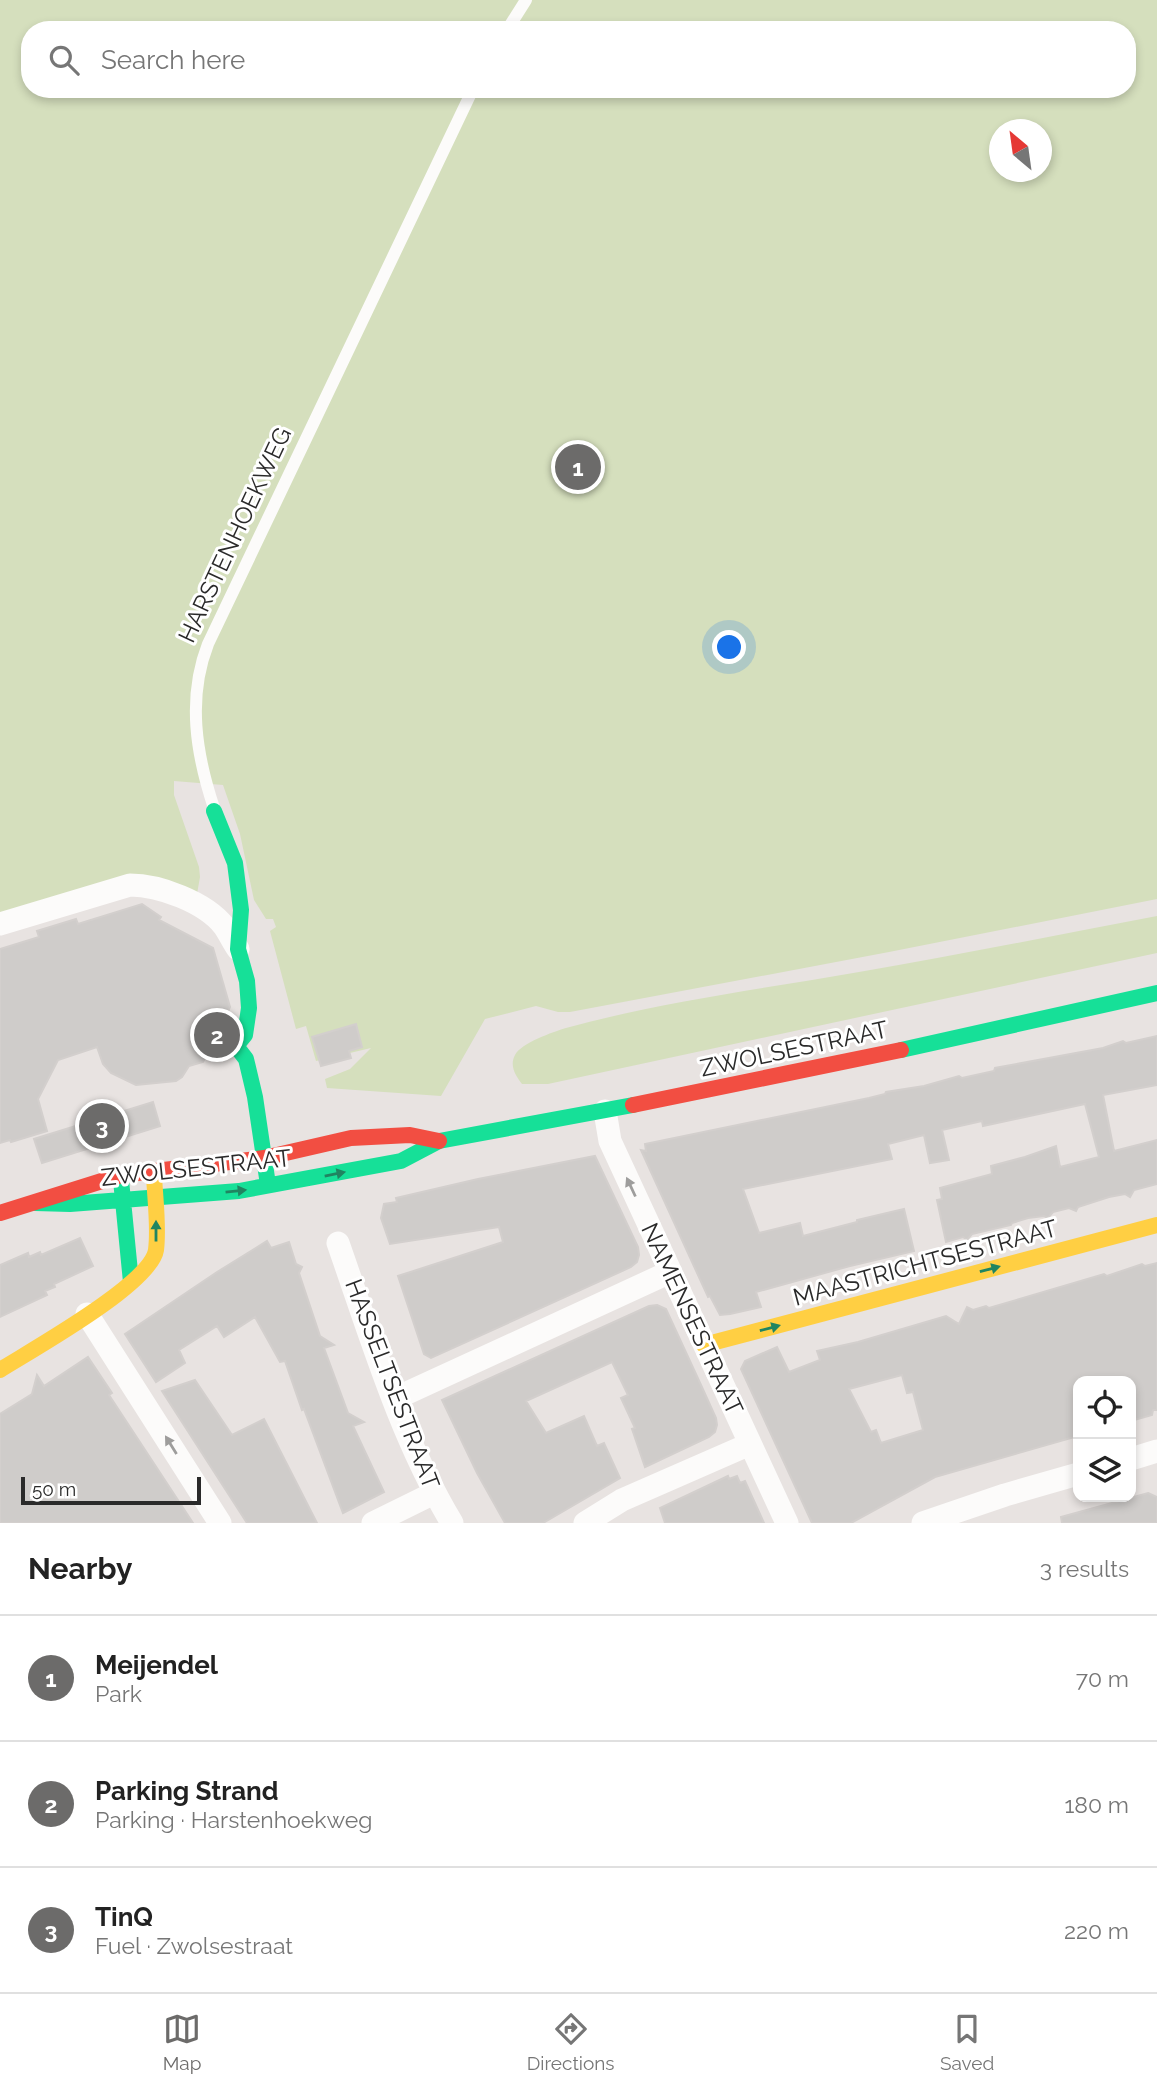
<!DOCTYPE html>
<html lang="en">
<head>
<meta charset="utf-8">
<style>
  :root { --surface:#fff; --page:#f6f6f6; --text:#222; --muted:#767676; --line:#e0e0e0; --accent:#6c6b6a }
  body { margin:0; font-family:Raleway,sans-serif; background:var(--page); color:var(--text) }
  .controls { position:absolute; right:21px; bottom:21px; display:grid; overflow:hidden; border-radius:14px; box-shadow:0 4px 10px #0003 }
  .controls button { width:63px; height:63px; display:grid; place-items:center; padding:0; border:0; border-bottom:2px solid var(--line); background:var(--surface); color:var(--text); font:35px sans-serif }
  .compass { position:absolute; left:989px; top:119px; width:63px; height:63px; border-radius:50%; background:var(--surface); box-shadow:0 4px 10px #0003; rotate:331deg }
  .scale { position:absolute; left:21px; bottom:18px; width:180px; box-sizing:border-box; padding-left:7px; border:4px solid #2a2a2a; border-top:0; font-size:19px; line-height:24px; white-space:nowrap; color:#2a2a2a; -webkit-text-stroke:5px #fff; paint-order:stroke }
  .you { position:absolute; left:730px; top:648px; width:24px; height:24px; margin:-18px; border:5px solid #fff; border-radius:50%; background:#1a73e8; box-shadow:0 0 0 10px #1a73e833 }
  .badge { display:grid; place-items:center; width:46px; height:46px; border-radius:50%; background:var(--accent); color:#fff; font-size:23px; font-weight:700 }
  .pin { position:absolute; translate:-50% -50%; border:4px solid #fff; box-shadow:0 2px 7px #0006 }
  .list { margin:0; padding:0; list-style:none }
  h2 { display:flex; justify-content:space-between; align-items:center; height:91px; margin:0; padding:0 28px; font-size:30px }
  h2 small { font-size:23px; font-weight:400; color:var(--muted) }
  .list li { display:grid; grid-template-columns:46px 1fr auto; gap:21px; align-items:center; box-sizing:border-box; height:126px; padding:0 28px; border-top:2px solid var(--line) }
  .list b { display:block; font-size:26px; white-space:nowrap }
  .list p { margin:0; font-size:23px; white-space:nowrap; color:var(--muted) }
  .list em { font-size:23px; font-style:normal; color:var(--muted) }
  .icon { flex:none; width:38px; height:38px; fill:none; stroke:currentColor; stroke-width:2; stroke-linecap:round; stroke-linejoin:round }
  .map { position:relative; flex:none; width:1157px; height:1523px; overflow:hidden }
  .search { position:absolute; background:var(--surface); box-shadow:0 4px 10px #0003; left:21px; right:21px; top:21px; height:77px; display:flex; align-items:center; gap:18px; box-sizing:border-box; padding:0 24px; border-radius:28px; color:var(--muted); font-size:26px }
  .sheet { height:469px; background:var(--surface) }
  nav { display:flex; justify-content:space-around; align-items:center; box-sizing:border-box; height:98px; border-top:2px solid var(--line); background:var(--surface); font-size:19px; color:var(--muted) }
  nav a { display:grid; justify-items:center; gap:4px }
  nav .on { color:var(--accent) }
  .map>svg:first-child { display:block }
  .green { fill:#d5dfbd; fill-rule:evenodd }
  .building { fill:#cfccca; stroke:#d3cfcd; stroke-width:2; fill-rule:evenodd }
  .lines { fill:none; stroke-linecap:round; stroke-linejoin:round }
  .lane { stroke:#fcfbfa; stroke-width:12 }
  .street { stroke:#fcfbfa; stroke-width:23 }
  .fast { stroke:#16e098; stroke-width:16 }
  .slow { stroke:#ffcf43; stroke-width:16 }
  .jam { stroke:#f24e42; stroke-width:16 }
  .oneway { fill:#208561 }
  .oneway2 { fill:#9e9d9c }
  .labels { text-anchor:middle; stroke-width:6; stroke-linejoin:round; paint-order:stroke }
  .street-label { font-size:24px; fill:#2a2a2a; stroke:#fff }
</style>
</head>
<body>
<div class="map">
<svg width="1157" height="1523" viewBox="0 0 1157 1523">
  <rect width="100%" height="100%" fill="#e8e3e1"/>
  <path class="green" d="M0 0H1157V899L889 952 570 1012H558L536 1006 485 1019 441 1096 327 1088 325 1079 350 1069 371 1048 316 1061 306 1026 296 1029 270 931 276 927 273 919H266L254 900 240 834 223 785 174 781V795L199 867 200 877 197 894 146 877 0 914ZM30 30H1127V89H30ZM1000 130H1042V172H1000Z
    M1157 916V953L548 1084H522C516 1076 509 1066 515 1055 521 1043 553 1032 566 1028 661 1002 761 989 859 972 958 955 1058 935 1157 916Z"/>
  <path class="building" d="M142 904 161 917 159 920 213 948 230 1007 203 1062 189 1066 182 1077 176 1081 136 1085 111 1073 103 1064 97 1047 58 1060 38 1099 47 1131 11 1142 10 1140 0 1143V949L39 937 37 931 76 919 78 924Z
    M356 1024 362 1047 349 1051 351 1058 321 1066 312 1037Z
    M1157 1036V1085L1103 1095 1114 1151 1157 1140V1184L1134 1190 1130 1197 1125 1194 1109 1197 1078 1207 1076 1211 1069 1208 1053 1212 1048 1218 1044 1216 1028 1218 1012 1223 1011 1225 972 1234 967 1240 963 1237 946 1242 937 1200 942 1199 940 1188 992 1174 991 1166 1025 1157 1056 1146 1060 1167 1099 1157 1085 1104 983 1126 982 1121 942 1130 949 1160 930 1163 924 1135 888 1144 892 1159 743 1189 759 1233 800 1223 803 1236 857 1222V1220L904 1209 914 1251 850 1266 756 1292 761 1307 730 1314 720 1315 710 1296 708 1297 641 1150 646 1151 645 1144 869 1098 885 1094 886 1092 924 1086 959 1076 962 1078 994 1071 995 1068 1103 1048 1123 1041 1126 1043Z
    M153 1102 160 1126 42 1163 34 1139Z
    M595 1156 638 1247 639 1255 637 1262 631 1267 431 1358 424 1354 398 1276 503 1242 499 1227 390 1244 381 1218 384 1204 397 1202 396 1198 478 1179Z
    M80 1238 93 1266 54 1284 55 1287 45 1291 47 1295 0 1317V1265L28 1253 29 1257 40 1252 41 1255Z
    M267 1241 271 1248 289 1242 296 1264 302 1267 299 1273 320 1336 334 1345 324 1348 348 1413 364 1422 353 1426 384 1492 343 1513 304 1409 302 1410 285 1361 280 1362 255 1317 224 1337 217 1326 179 1350 185 1363 156 1382 125 1334 217 1272Z
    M1157 1263V1410H1153L1152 1415 1131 1421V1381H1078V1436L935 1477 851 1523H812L741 1369 745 1361 777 1347 789 1372 820 1360 817 1351 858 1342 946 1316 959 1324 967 1307 973 1310 986 1306 989 1308 1104 1274 1107 1276 1142 1264 1145 1266ZM902 1375 907 1393 913 1392 923 1430 881 1443 876 1430 871 1432 849 1389Z
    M657 1305 666 1309 701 1385 716 1418 717 1425 715 1432 709 1437 645 1467 632 1429 635 1428 621 1398 628 1395 612 1362 526 1401 546 1433 584 1416 597 1446 604 1443 620 1478 543 1523H505L477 1473 442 1400 649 1306Z
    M88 1357 112 1393 109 1395 193 1523H0V1414L32 1394 37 1375 44 1386Z
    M195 1380 232 1435 264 1419 317 1523H247L162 1391Z
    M728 1476 729 1479 737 1476 740 1483 745 1481 764 1523H665L660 1508Z
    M1148 1493 1157 1497V1523H1062L1061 1517Z"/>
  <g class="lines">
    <path class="lane" d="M507 30 526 0
      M214 808C196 754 187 698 208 644L473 89"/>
    <path class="street" d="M0 924 130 885C159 885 205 902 224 926 229 933 233 942 238 949
      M605 1111 610 1141 787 1523
      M338 1243C371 1337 400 1436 452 1523
      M87 1314 220 1523
      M394 1399 670 1272
      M1131 1459 1157 1451
      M373 1523 434 1493
      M585 1523 622 1500 750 1444
      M923 1523 1005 1495 1078 1474"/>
    <path class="fast" d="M214 811 235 863 241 910 238 949 247 981 249 1008 245 1035 236 1046 246 1059 255 1097 267 1178
      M901 1050 1157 993
      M121 1180 131 1282
      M35 1203 70 1204 239 1191 401 1161 439 1141 633 1105"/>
    <path class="slow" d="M704 1345 1157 1225
      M0 1370C30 1351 151 1284 156 1250 159 1227 155 1199 154 1175"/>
    <path class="jam" d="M633 1105 901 1050
      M0 1213 121 1175 264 1158 351 1138 410 1135 439 1141"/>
  </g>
  <defs><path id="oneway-solid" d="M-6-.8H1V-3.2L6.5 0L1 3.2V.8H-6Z" transform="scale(1.75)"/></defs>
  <g class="oneway">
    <use href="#oneway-solid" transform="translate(335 1174) rotate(-11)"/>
    <use href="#oneway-solid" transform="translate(236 1191) rotate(-6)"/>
    <use href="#oneway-solid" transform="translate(156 1231) rotate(-90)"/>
    <use href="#oneway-solid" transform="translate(990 1269) rotate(-15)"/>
    <use href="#oneway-solid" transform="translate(770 1328) rotate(-15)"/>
  </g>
  <g class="oneway2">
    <use href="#oneway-solid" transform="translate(631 1187) rotate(-115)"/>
    <use href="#oneway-solid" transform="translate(171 1445) rotate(-122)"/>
  </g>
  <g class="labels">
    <g class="street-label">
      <text transform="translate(235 535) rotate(-65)" y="8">HARSTENHOEKWEG</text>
      <text transform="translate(794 1049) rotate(-12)" y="8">ZWOLSESTRAAT</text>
      <text transform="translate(196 1168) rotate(-6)" y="8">ZWOLSESTRAAT</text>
      <text transform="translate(925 1263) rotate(-15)" y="8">MAASTRICHTSESTRAAT</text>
      <text transform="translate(692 1319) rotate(65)" y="8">NAMENSESTRAAT</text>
      <text transform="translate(392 1384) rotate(69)" y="8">HASSELTSESTRAAT</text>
    </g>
  </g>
</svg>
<div class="controls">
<button><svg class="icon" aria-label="locate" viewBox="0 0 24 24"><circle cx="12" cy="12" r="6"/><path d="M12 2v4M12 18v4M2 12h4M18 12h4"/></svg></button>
<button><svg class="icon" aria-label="layers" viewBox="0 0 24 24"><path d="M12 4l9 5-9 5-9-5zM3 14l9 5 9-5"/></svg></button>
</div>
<svg class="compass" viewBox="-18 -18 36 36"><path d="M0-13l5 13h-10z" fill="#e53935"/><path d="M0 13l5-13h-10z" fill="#767676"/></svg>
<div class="scale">50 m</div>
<div class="you"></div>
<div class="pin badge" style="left:578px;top:467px">1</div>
<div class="pin badge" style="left:217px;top:1035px">2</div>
<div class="pin badge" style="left:102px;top:1126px">3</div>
<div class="search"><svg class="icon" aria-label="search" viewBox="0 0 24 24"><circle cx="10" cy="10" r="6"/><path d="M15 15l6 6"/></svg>Search here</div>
</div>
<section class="sheet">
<h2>Nearby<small>3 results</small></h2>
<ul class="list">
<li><span class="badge">1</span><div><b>Meijendel</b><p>Park</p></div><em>70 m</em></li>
<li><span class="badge">2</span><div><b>Parking Strand</b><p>Parking · Harstenhoekweg</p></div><em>180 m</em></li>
<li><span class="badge">3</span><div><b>TinQ</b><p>Fuel · Zwolsestraat</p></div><em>220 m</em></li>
</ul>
</section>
<nav>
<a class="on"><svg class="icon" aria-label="map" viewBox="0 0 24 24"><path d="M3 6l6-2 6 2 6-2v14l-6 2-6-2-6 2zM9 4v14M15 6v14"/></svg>Map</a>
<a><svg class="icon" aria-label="directions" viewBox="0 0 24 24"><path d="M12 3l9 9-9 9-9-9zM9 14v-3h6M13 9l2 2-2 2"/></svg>Directions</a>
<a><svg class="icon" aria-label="saved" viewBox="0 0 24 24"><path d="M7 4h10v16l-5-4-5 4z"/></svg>Saved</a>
</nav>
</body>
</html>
